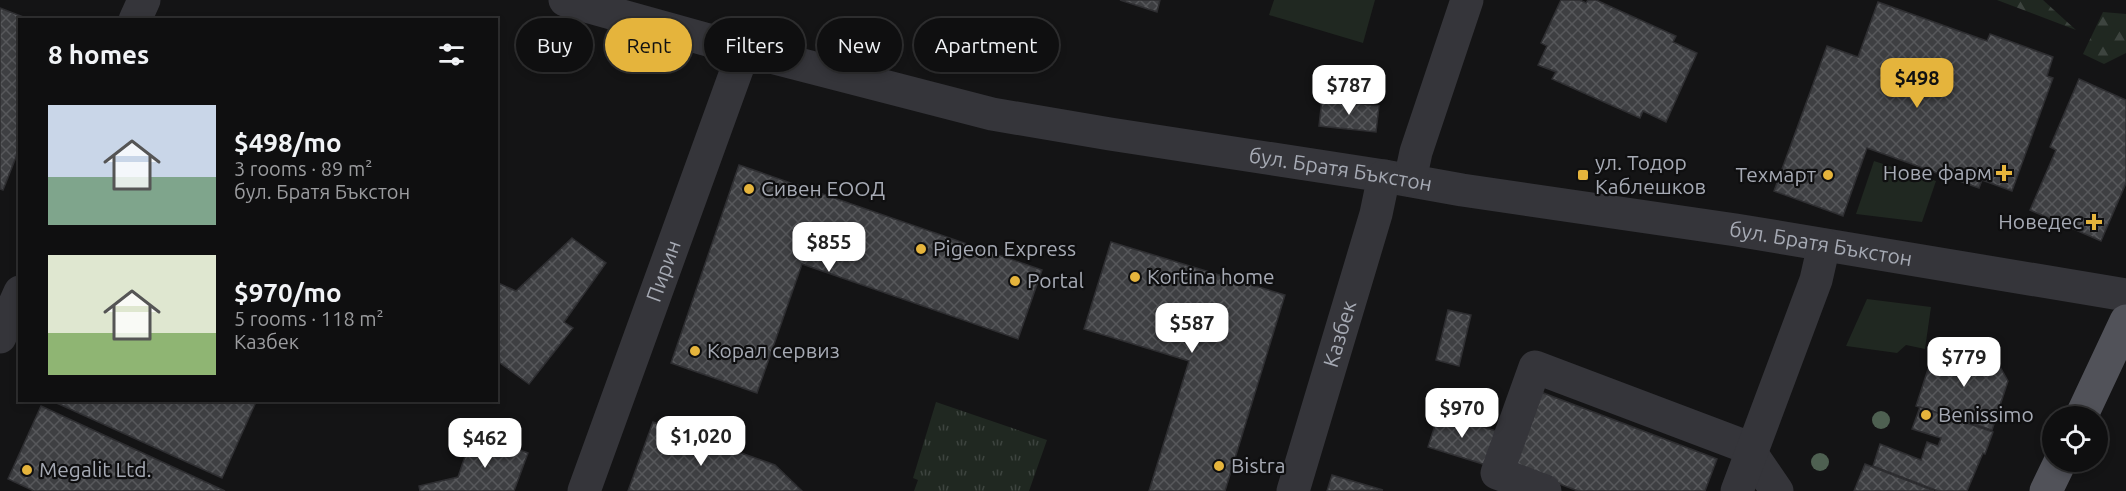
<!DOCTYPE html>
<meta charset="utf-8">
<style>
:root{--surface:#0f0f10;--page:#181819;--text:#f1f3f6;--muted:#9b9c9f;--line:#2f2f30;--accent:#e5b43c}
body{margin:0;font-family:Ubuntu,sans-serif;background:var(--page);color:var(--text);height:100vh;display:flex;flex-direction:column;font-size:22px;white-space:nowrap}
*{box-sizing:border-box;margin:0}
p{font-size:20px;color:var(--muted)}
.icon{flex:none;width:33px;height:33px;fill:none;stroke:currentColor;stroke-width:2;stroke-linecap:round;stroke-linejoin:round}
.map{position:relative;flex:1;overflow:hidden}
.drawer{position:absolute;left:18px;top:18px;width:480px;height:384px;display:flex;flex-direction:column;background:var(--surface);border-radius:0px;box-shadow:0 3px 9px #0003,0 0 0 2px var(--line)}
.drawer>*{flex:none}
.banner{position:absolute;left:516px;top:18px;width:570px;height:54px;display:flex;gap:12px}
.controls{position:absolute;left:2042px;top:406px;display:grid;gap:12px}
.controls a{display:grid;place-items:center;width:66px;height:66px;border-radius:50%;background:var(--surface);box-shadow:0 3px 9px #0003,0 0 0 2px var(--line);font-size:30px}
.price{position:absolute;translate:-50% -51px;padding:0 14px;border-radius:12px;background:#fff;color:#222;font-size:20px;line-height:39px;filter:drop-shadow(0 2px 3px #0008)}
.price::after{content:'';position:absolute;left:50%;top:36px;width:18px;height:14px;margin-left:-9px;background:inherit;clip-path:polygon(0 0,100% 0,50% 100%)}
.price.selected{background:var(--accent);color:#111}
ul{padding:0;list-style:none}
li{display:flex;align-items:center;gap:18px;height:150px;padding:0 30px}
li span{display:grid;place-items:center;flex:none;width:168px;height:120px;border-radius:0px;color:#555}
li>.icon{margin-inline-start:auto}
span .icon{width:72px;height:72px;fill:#fffc;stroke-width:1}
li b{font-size:26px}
h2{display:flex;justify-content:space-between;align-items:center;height:72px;padding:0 30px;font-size:26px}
.pill{padding:0 21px;border-radius:27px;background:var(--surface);box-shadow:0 3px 9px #0003,0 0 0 2px var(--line);font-size:21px;line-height:54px}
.pill.selected{background:var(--accent);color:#111}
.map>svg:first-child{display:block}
</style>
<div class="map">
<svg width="2126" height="491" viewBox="0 0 2126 491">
<defs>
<pattern id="grass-tufts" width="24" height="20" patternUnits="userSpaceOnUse" patternTransform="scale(1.5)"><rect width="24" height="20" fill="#202821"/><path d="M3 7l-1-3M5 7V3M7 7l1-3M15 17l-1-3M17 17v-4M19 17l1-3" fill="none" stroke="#3d443f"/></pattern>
<pattern id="forest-firs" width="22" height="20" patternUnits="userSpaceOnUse" patternTransform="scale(1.5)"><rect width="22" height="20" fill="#202821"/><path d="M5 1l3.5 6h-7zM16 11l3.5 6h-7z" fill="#3d443f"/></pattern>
<pattern id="building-cross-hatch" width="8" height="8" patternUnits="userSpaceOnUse" patternTransform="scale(1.5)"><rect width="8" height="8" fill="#3e3f42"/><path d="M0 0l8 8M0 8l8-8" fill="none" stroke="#57585b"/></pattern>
</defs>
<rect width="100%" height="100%" fill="#141415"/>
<path fill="url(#grass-tufts)" d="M936 402 1047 440 1029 491H914L918 480 913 478Z"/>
<g fill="url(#forest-firs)">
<path d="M1997 0H2043L2076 30Z"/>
<path d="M2103 12 2126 14V53L2104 64 2083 54Z"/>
</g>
<g fill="#202821">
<path d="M1274 0H1375L1363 43 1269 15Z"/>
<path d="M1874 161 1936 181 1922 222 1856 214Z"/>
<path d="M1867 299 1931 307 1925 349 1906 345 1897 353 1846 346Z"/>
</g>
<g fill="url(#building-cross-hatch)" stroke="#2e2e31" stroke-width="1.5">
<path d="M1120 0H1160L1157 12Z"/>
<path d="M1561 0H1580L1586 3 1588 0H1596L1676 36 1673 42 1697 53 1666 122 1643 111 1640 118 1552 79 1556 72 1538 65 1547 46 1541 43Z"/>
<path d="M1878 2 1987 41 1990 34 2053 57 2047 76 2053 78 2012 191 1982 180 1979 188 1867 148 1843 216 1774 191 1827 46 1858 57Z"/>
<path d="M0 8 31 20H20V147L3 190 0 189Z"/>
<path d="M2079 79 2126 100V183L2101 241 2030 210 2056 150 2050 147Z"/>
<path d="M1322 99 1379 106 1376 132 1319 126Z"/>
<path d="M739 165 1042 270 1018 339 802 264 757 393 671 363Z"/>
<path d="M572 238 606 263 564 322 573 328 529 384 496 360V282L516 291Z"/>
<path d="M1111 242 1285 295 1225 491H1149L1189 361 1084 329Z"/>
<path d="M1448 310 1471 315 1459 366 1436 360Z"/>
<path d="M1939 351 1995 358 2008 381 1992 430 1916 406 1932 357Z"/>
<path d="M1538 391 1717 459 1705 491H1578L1510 465Z"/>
<path d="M50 400H254L256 402 222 478Z"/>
<path d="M41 406 225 491H34L8 479Z"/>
<path d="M1920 407 1993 432 1985 454 1983 453 1967 491H1938L1873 466 1880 444 1921 460 1927 442 1938 446 1941 438 1912 429Z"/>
<path d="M1439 413 1496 431 1486 465 1428 447Z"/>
<path d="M653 422 775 465 802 491H628Z"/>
<path d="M473 433 528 453 514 491H420L419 486 458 477Z"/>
<path d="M1865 464 1934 491H1854Z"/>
<path d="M1332 475 1383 490 1327 491Z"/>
</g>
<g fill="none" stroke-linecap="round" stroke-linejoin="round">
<g stroke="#35353a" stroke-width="33">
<path id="s1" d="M565 0 744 50 992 114 1110 134 1384 176 1462 190 1736 230 2126 295"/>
<path d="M135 20 144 0"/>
<path d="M1410 180 1416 152 1467 0"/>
<path d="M0 337 20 292"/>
<path d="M1751 453 1777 491"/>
<path id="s2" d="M584 491 744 50"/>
<path id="s3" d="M1293 491 1376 214 1384 176"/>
<path d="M1545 491 1497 473 1535 367 1752 449"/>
<path d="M1737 491 1816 280 1824 245"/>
</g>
<g stroke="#515259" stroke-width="33">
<path d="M2081 417 2126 321"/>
<path d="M2046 491 2060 462"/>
</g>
</g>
<g fill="#4e6051">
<circle cx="1881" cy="420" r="9"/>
<circle cx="1820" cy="462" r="9"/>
</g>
<g fill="#e5b43c" stroke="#0f0f10" stroke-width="2">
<path d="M2001 164h6v6h6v6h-6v6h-6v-6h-6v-6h6z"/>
<rect x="1577" y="169" width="12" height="12" rx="3"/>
<circle cx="1828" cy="175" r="6"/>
<circle cx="749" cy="189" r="6"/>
<path d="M2091 213h6v6h6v6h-6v6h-6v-6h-6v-6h6z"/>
<circle cx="921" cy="249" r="6"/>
<circle cx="1135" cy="277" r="6"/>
<circle cx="1015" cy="281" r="6"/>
<circle cx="695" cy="351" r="6"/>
<circle cx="1926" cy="415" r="6"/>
<circle cx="1219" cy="466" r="6"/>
<circle cx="27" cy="470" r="6"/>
</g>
<g text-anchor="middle" stroke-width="4.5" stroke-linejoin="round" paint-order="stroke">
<g font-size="21" fill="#a6aab4" stroke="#0f0f10" text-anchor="start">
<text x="1595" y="170">ул. Тодор<tspan x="1595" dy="24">Каблешков</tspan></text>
<text x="1992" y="180" text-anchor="end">Нове фарм</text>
<text x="1816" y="182" text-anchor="end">Техмарт</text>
<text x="761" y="196">Сивен ЕООД</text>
<text x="2082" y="229" text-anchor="end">Новедес</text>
<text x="933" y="256">Pigeon Express</text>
<text x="1147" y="284">Kortina home</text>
<text x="1027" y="288">Portal</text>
<text x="707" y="358">Корал сервиз</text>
<text x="1938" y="422">Benissimo</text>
<text x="1231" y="473">Bistra</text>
<text x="39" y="477">Megalit Ltd.</text>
</g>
<g font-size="21" fill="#a6aab4" stroke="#0f0f10">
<text dy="7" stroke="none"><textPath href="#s1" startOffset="795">бул. Братя Бъкстон</textPath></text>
<text dy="7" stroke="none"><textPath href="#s1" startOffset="1281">бул. Братя Бъкстон</textPath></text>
<text dy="7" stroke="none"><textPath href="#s2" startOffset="234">Пирин</textPath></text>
<text dy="7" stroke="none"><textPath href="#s3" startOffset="164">Казбек</textPath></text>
</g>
</g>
</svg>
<div class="controls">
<a><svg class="icon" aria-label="locate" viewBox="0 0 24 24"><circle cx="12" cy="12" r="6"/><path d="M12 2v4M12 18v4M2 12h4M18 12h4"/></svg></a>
</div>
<b class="price selected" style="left:1917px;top:109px">$498</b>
<b class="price" style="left:1349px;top:116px">$787</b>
<b class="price" style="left:829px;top:273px">$855</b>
<b class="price" style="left:1192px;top:354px">$587</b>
<b class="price" style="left:1964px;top:388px">$779</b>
<b class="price" style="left:1462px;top:439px">$970</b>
<b class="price" style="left:701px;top:467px">$1,020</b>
<b class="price" style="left:485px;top:469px">$462</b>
<div class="banner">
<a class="pill">Buy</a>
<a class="pill selected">Rent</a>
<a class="pill">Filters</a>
<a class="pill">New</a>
<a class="pill">Apartment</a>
</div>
<section class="drawer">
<h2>8 homes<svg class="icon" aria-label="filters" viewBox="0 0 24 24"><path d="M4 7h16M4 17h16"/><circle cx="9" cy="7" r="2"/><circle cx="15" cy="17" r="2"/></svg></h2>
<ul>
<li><span style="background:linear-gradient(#c9d6e8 60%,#7fa58c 0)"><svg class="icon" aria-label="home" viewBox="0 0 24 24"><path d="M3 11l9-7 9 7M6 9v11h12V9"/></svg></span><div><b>$498/mo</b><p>3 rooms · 89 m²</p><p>бул. Братя Бъкстон</p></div></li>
<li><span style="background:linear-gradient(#dfe7d0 65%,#8fb573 0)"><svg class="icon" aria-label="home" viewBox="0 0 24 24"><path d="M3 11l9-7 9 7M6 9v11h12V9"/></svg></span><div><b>$970/mo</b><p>5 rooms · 118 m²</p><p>Казбек</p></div></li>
</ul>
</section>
</div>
